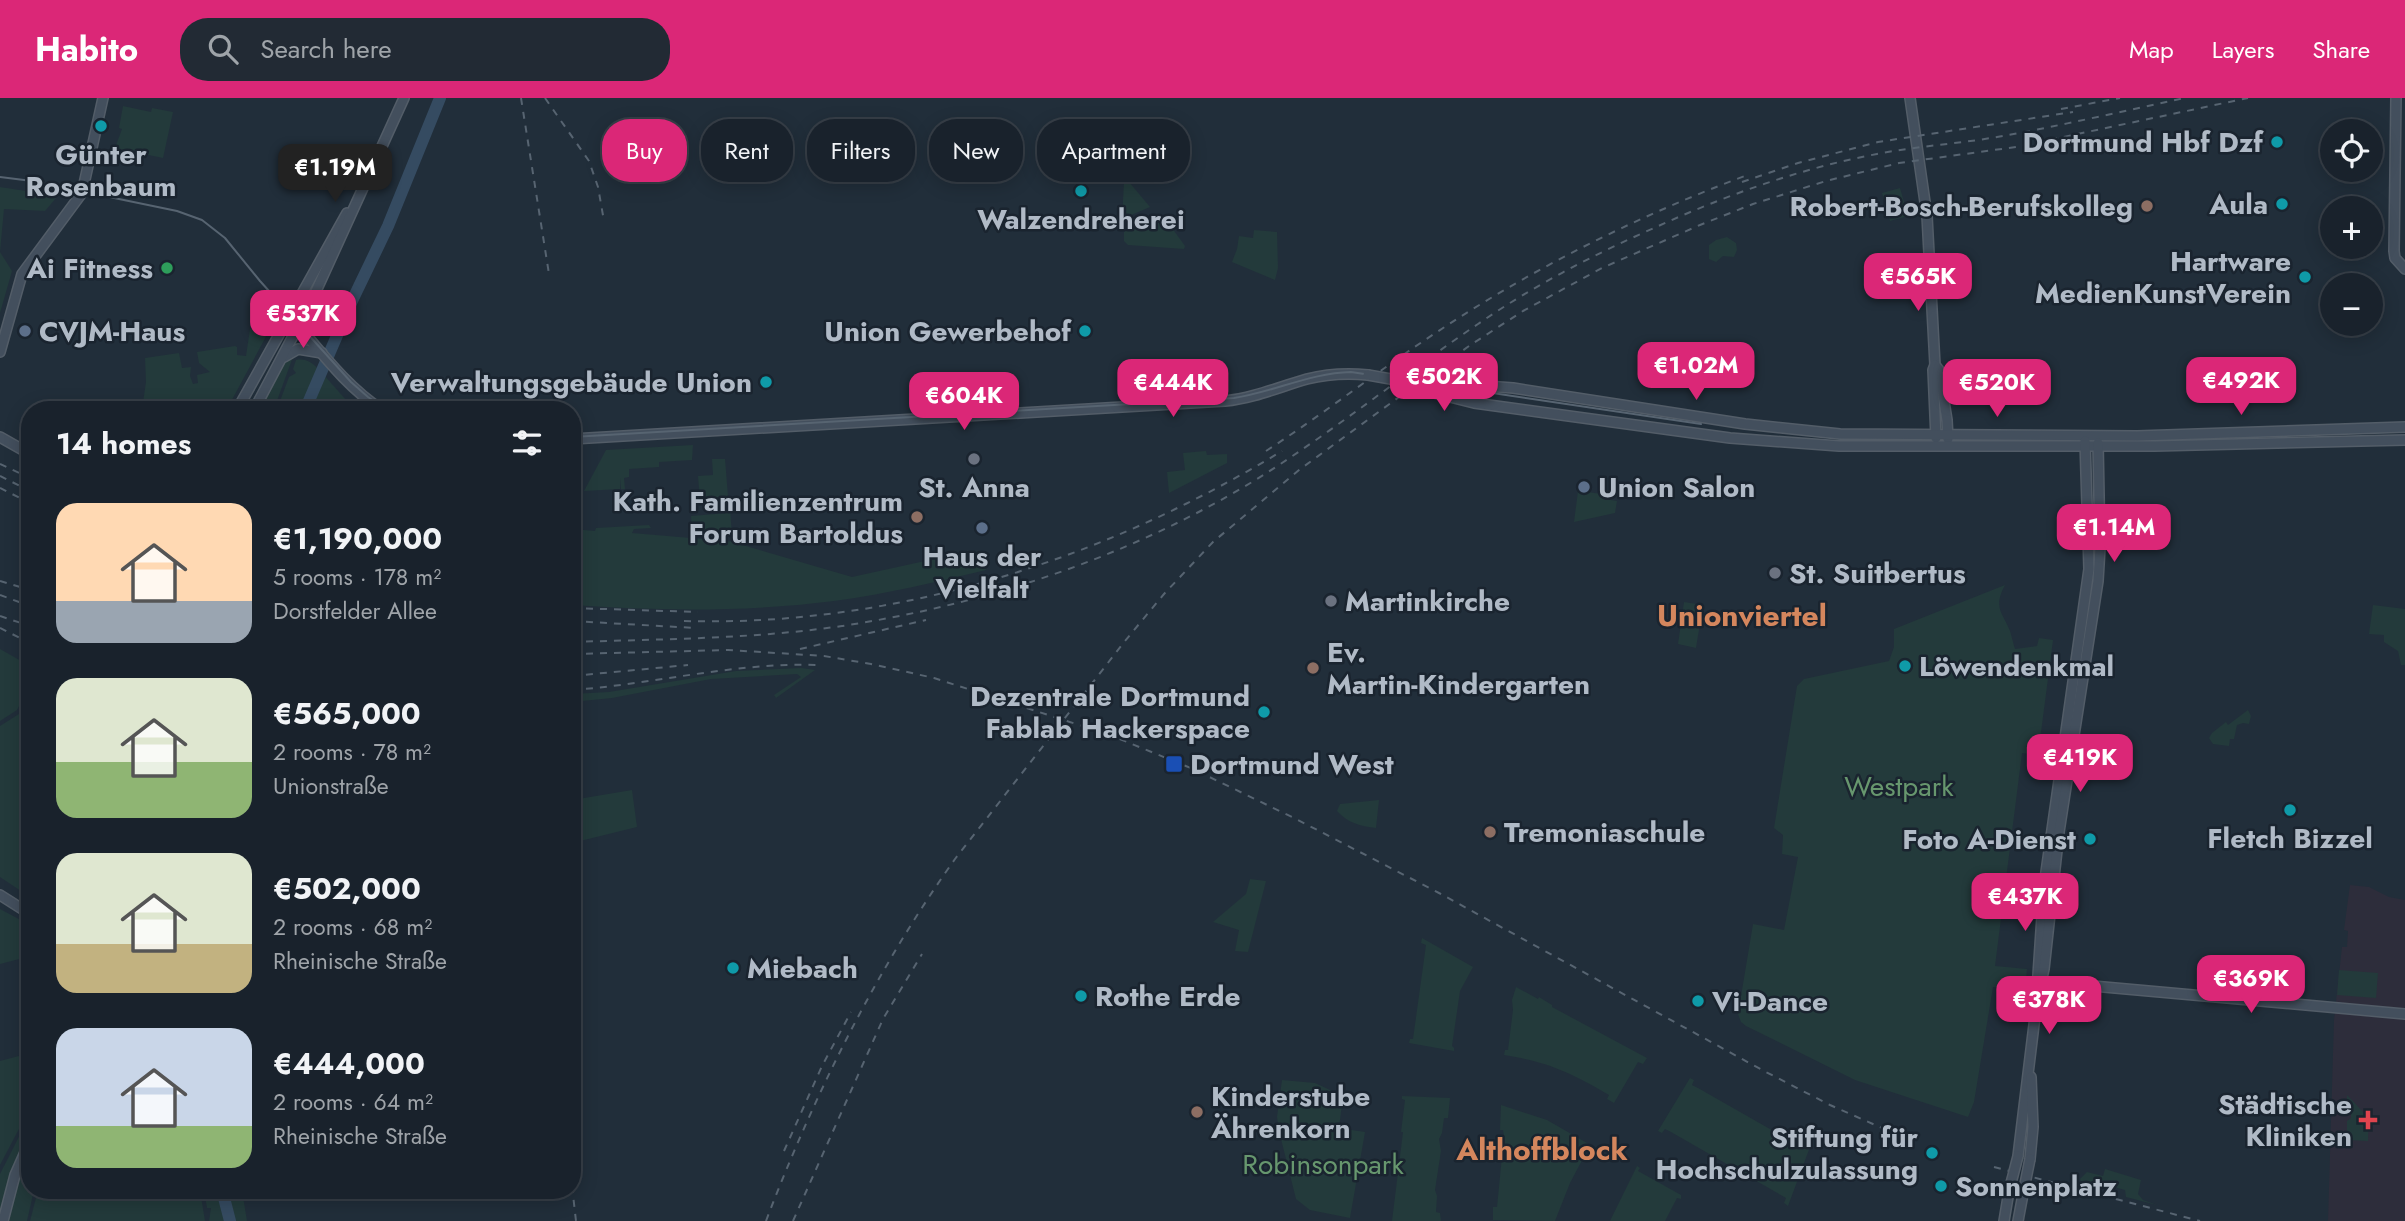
<!DOCTYPE html>
<meta charset="utf-8">
<style>
:root{--surface:#19222c;--page:#222a34;--text:#f1f3f6;--muted:#9fa4a9;--line:#373f48;--accent:#db2777}
body{margin:0;font-family:Jost,sans-serif;background:var(--page);color:var(--text);height:100vh;display:flex;flex-direction:column;font-size:26px;white-space:nowrap}
*{box-sizing:border-box;margin:0}
p{font-size:23px;color:var(--muted)}
.icon{flex:none;width:38px;height:38px;fill:none;stroke:currentColor;stroke-width:2;stroke-linecap:round;stroke-linejoin:round}
.map{position:relative;flex:1;overflow:hidden}
.details{position:absolute;left:21px;top:303px;width:560px;height:798px;display:flex;flex-direction:column;background:var(--surface);border-radius:28px;box-shadow:0 4px 18px #0003,0 0 0 2px var(--line)}
.details>*{flex:none}
.hud{position:absolute;left:602px;top:21px;width:665px;height:63px;display:flex;gap:14px}
.controls{position:absolute;left:2320px;top:21px;display:grid;gap:14px}
.controls a{display:grid;place-items:center;width:63px;height:63px;border-radius:50%;background:var(--surface);box-shadow:0 4px 18px #0003,0 0 0 2px var(--line);font-size:35px}
.price{position:absolute;translate:-50% -60px;padding:0 16px;border-radius:14px;background:var(--accent);color:#fff;font-size:23px;line-height:46px;filter:drop-shadow(0 2px 4px #0008)}
.price::after{content:'';position:absolute;left:50%;top:42px;width:21px;height:16px;margin-left:-10px;background:inherit;clip-path:polygon(0 0,100% 0,50% 100%)}
.price.active{background:#222;color:#fff}
ul{padding:0;list-style:none}
li{display:flex;align-items:center;gap:21px;height:175px;padding:0 35px}
li span{display:grid;place-items:center;flex:none;width:196px;height:140px;border-radius:21px;color:#555}
li>.icon{margin-inline-start:auto}
span .icon{width:84px;height:84px;fill:#fffc;stroke-width:1}
li b{font-size:30px}
h2{display:flex;justify-content:space-between;align-items:center;height:84px;padding:0 35px;font-size:30px}
.tag{padding:0 24px;border-radius:28px;background:var(--surface);box-shadow:0 4px 18px #0003,0 0 0 2px var(--line);font-size:24px;line-height:63px}
.tag.active{background:var(--accent);color:#fff}
header{display:flex;align-items:center;gap:42px;box-sizing:border-box;height:98px;padding:0 35px;background:var(--accent);color:#fff}
header strong{font-size:33px}
nav{display:flex;gap:38px;margin-inline-start:auto;font-size:24px}
.search{width:490px;height:63px;background:var(--page);display:flex;align-items:center;gap:18px;box-sizing:border-box;padding:0 24px;border-radius:28px;color:var(--muted);font-size:26px}
.map>svg:first-child{display:block}
</style>
<header>
<strong>Habito</strong>
<div class="search"><svg class="icon" aria-label="search" viewBox="0 0 24 24"><circle cx="10" cy="10" r="6"/><path d="M15 15l6 6"/></svg>Search here</div>
<nav><a>Map</a><a>Layers</a><a>Share</a></nav>
</header>
<div class="map">
<svg width="2405" height="1123" viewBox="0 0 2405 1123">
<rect width="100%" height="100%" fill="#212e3a"/>
<path fill="#2d2d3b" d="M2350 787 2369 789 2389 799 2405 802V1123H2328L2334 922 2342 849H2347L2348 833 2344 832Z"/>
<g fill="#233a3b">
<path d="M123 8 151 14 152 10 173 14 163 60 115 50 122 31 119 30Z"/>
<path d="M1124 84H1129L1150 109 1122 121Z"/>
<path d="M0 89 52 97 56 100 45 113 4 111 0 154 12 173 0 215Z"/>
<path d="M1900 90 1908 118 1890 123 1882 95Z"/>
<path d="M1159 117 1161 120 1164 119 1185 148 1184 151 1128 147 1124 143V134Z"/>
<path d="M1254 132 1277 134 1278 170 1275 182 1232 164 1237 151 1239 138 1253 140Z"/>
<path d="M1727 139 1736 145 1737 152 1734 159 1723 158 1716 164 1709 161V147L1716 142Z"/>
<path d="M261 197 274 213 276 220 227 311H142L146 284 145 260 179 255 182 270 191 269 190 278 193 286 198 285 197 277 210 274 199 265 197 254 235 248 237 249V257L246 258 250 231H256L261 203 256 201Z"/>
<path d="M294 256 274 311 258 312 285 263Z"/>
<path d="M296 262C306 260 313 265 319 272L302 311H277L289 279 296 275 293 271Z"/>
<path d="M323 276 347 303 348 311H307Z"/>
<path d="M693 347 692 362 659 364V369L629 371V379L624 380 625 391H621L620 380V391L584 393 606 352Z"/>
<path d="M1206 353 1207 357 1227 356V365L1169 395 1167 374 1185 372 1183 355Z"/>
<path d="M712 361H725L728 398 700 401 698 378 713 377Z"/>
<path d="M1578 393 1611 397V402L1617 403 1615 415 1574 424Z"/>
<path d="M727 410H730L732 437 692 434 691 418 727 415Z"/>
<path d="M649 427 651 430 634 431 632 435 738 444 739 446 852 479 934 461 946 462 975 453 982 456 986 472C936 484 886 496 834 503 748 514 658 513 572 507V431L595 433 596 430Z"/>
<path d="M2005 487C1993 510 2002 513 2010 533 2012 539 2013 545 2015 551L2037 548 2039 540 2053 542 2038 657 2022 655 1995 868 2027 871 2025 892 1993 889 1974 1004 1968 1019 1855 982 1746 928 1741 924 1738 916 1753 826 1784 832 1798 759 1782 756 1783 737 1774 730 1797 588 1804 581 1889 563 1894 549V531Z"/>
<path d="M1684 504 1703 507 1696 550 1678 546Z"/>
<path d="M2373 507 2405 511V567H2401L2398 553 2384 544V537L2369 536Z"/>
<path d="M0 551 30 568V595L24 598 17 612 0 623Z"/>
<path d="M802 570 815 572 776 600 774 597 801 579 797 576 711 581 612 600 572 604V596L609 594 736 573Z"/>
<path d="M2248 612 2251 618 2249 626 2243 625 2237 627 2234 641H2230L2229 648 2213 646 2209 640 2212 635 2226 624 2228 627Z"/>
<path d="M30 615V799L0 779V628L19 616Z"/>
<path d="M632 692 637 729 572 745V702Z"/>
<path d="M1379 702 1376 730C1360 728 1348 725 1337 713L1340 706Z"/>
<path d="M1250 781 1266 783 1248 854 1235 853 1239 832 1213 824 1246 796Z"/>
<path d="M0 811 30 827V855L24 857 23 860 0 866Z"/>
<path d="M1422 840 1473 869 1460 893 1452 948 1454 950V953L1409 945 1410 941H1413L1426 847 1421 845Z"/>
<path d="M2339 872 2378 875 2376 900 2337 897Z"/>
<path d="M1516 889 1538 901 1539 899 1552 907V909L1647 960 1643 966 1638 964 1614 1005 1607 1001 1609 997C1570 974 1547 964 1504 957L1505 952H1508L1513 912 1512 902Z"/>
<path d="M30 955V1010L0 1067V963Z"/>
<path d="M1690 980 1694 982 1692 987 1698 990 1803 1050 1805 1046 1810 1049 1788 1108 1784 1105 1786 1100 1671 1034 1665 1031 1662 1035 1658 1033Z"/>
<path d="M1282 982 1315 985 1343 998 1339 1030 1365 1034 1350 1120 1310 1112 1296 1101 1279 1033 1277 1019Z"/>
<path d="M2347 997C2364 1015 2370 1017 2368 1043L2347 1042V1023L2351 1020V1011L2347 1010Z"/>
<path d="M1402 998 1450 1000 1448 1020H1444L1442 1035 1439 1041 1441 1053 1435 1092 1437 1098 1436 1114 1440 1115 1441 1123H1392L1403 1034H1401L1405 1002 1402 1001Z"/>
<path d="M1501 1007 1547 1022 1594 1049 1592 1053 1588 1051 1570 1085 1555 1123 1493 1122V1109H1497L1504 1038 1503 1032H1500Z"/>
<path d="M30 1017V1034L8 1084 0 1117V1076Z"/>
<path d="M30 1052V1092H34L27 1123H7L19 1076Z"/>
<path d="M1637 1068 1640 1070 1638 1073 1681 1097V1101L1677 1100 1665 1123H1610Z"/>
<path d="M2105 1071 2141 1082 2138 1096 2143 1102 2157 1107 2126 1099 2125 1092 2096 1084 2093 1088 2082 1085 2080 1081 2087 1074 2103 1078Z"/>
<path d="M38 1092H91L100 1097H107L117 1092H200L205 1123H30Z"/>
<path d="M204 1092H242L247 1123H209L211 1110H207Z"/>
</g>
<g fill="none" stroke-linecap="round" stroke-linejoin="round">
<g stroke="#354b61" stroke-width="12">
<path d="M305 312 351 205 388 128 440 0"/>
<path d="M222 1092 230 1123"/>
</g>
<defs>
<g id="secondary">
<path d="M1910 0 1927 118 1935 267 1939 272 1947 322 1948 341"/>
<path d="M2396 0 2394 153 2395 160 2405 171"/>
<path d="M289 217C318 250 345 288 382 312"/>
<path d="M0 254 22 176 82 95 103 0"/>
<path d="M284 259 298 251 322 255"/>
<path d="M1935 267 1933 272 1936 340"/>
<path d="M1432 284 1513 290 1745 326 1840 336 2137 338 2405 329"/>
<path d="M1418 291 1474 305 1730 340 1839 348H2155L2405 342"/>
<path d="M237 312 347 115"/>
<path d="M254 312 312 202 404 0"/>
<path d="M0 339 30 356"/>
<path d="M572 341 1225 303C1254 300 1279 289 1307 281 1327 276 1348 275 1368 277"/>
<path d="M0 797 30 816"/>
<path d="M2037 883 2405 916"/>
<path d="M2037 892 2044 788 2089 471 2085 343"/>
<path d="M2018 1058 2037 902 2044 871 2059 734 2098 483 2100 450 2098 345"/>
<path d="M2030 1061 2033 1029 2031 979"/>
<path d="M3 1123 15 1077 30 1043"/>
<path d="M2004 1123 2009 1093"/>
<path d="M2018 1123 2023 1096"/>
</g>
</defs>
<use href="#secondary" stroke="#535d68" stroke-width="12"/>
<use href="#secondary" stroke="#434f5d" stroke-width="9"/>
<g stroke="#576471" stroke-width="2">
<path d="M0 79 32 83 177 113 202 122 225 140 260 183 351 284 368 299 387 312"/>
<path d="M572 339 1234 300C1274 294 1310 275 1351 274L1701 326"/>
</g>
<g stroke="#576471" stroke-width="2" stroke-dasharray="7 7" stroke-linecap="butt">
<path d="M521 0 549 176"/>
<path d="M545 0 589 63 598 89 604 123"/>
<path d="M2061 11 2120 0"/>
<path d="M1742 84 1798 65 1878 44 2073 14"/>
<path d="M1266 353C1325 315 1379 272 1437 234 1535 169 1640 117 1750 76"/>
<path d="M0 366 30 380"/>
<path d="M0 378 30 393"/>
<path d="M0 390 30 405"/>
<path d="M0 483 30 492"/>
<path d="M0 497 30 508"/>
<path d="M572 510 698 514"/>
<path d="M0 518 30 528"/>
<path d="M572 523 695 530"/>
<path d="M684 523C895 529 1102 462 1282 353"/>
<path d="M0 530 30 545"/>
<path d="M572 544C662 541 753 541 842 528 988 506 1131 458 1257 381 1334 333 1404 276 1478 226 1533 188 1593 157 1654 130 1724 98 1801 70 1877 56 1917 48 1957 46 1997 39 2060 28 2123 13 2185 0"/>
<path d="M800 551 926 522"/>
<path d="M572 556 728 552 824 558 871 566 934 580 1110 637 1193 671 1296 721 1439 795 1764 973 1830 1007 1891 1034"/>
<path d="M572 578 688 567"/>
<path d="M572 592C655 586 735 564 819 567"/>
<path d="M784 1053 822 968 851 914"/>
<path d="M1994 1069 2200 1123"/>
<path d="M572 1088 576 1123"/>
<path d="M766 1123C814 997 876 872 955 761L1125 543 1164 496 1213 444 1299 372 1469 248 1523 213 1602 170 1700 127 1753 106 1826 83 1899 65 2016 49 2248 0"/>
<path d="M793 1123 883 921 922 856"/>
</g>
<defs>
<g id="secondary-bridge">
<path d="M1368 277 1402 283 1432 284"/>
<path d="M2009 1093 2018 1058"/>
<path d="M2023 1096 2030 1061"/>
</g>
</defs>
<use href="#secondary-bridge" stroke="#535d68" stroke-width="12" stroke-linecap="butt"/>
<use href="#secondary-bridge" stroke="#434f5d" stroke-width="9"/>
</g>
<g fill="#0f9aa8" stroke="#1a242f" stroke-width="2.5">
<circle cx="101" cy="28" r="7"/>
<circle cx="2277" cy="44" r="7"/>
<circle cx="1081" cy="93" r="7"/>
<circle cx="2282" cy="106" r="7"/>
<circle cx="2305" cy="179" r="7"/>
<circle cx="1085" cy="233" r="7"/>
<circle cx="766" cy="284" r="7"/>
<circle cx="1905" cy="568" r="7"/>
<circle cx="1264" cy="614" r="7"/>
<circle cx="2290" cy="712" r="7"/>
<circle cx="2090" cy="741" r="7"/>
<circle cx="733" cy="870" r="7"/>
<circle cx="1081" cy="898" r="7"/>
<circle cx="1698" cy="903" r="7"/>
<circle cx="1932" cy="1055" r="7"/>
<circle cx="1941" cy="1088" r="7"/>
</g>
<g fill="#8d6e63" stroke="#1a242f" stroke-width="2.5">
<circle cx="2147" cy="108" r="7"/>
<circle cx="917" cy="419" r="7"/>
<circle cx="1313" cy="570" r="7"/>
<circle cx="1490" cy="734" r="7"/>
<circle cx="1197" cy="1014" r="7"/>
</g>
<circle fill="#2e9e5b" stroke="#1a242f" stroke-width="2.5" cx="167" cy="170" r="7"/>
<g fill="#5c6f8a" stroke="#1a242f" stroke-width="2.5">
<circle cx="25" cy="233" r="7"/>
<circle cx="1584" cy="389" r="7"/>
<circle cx="982" cy="430" r="7"/>
</g>
<g fill="#6b7280" stroke="#1a242f" stroke-width="2.5">
<circle cx="974" cy="361" r="7"/>
<circle cx="1775" cy="475" r="7"/>
<circle cx="1331" cy="503" r="7"/>
</g>
<rect fill="#1a4fb4" stroke="#1a242f" stroke-width="2.5" x="1165" y="657" width="18" height="18" rx="3.5"/>
<path fill="#e0444e" stroke="#1a242f" stroke-width="2.5" d="M2364.5 1011.5h7v7h7v7h-7v7h-7v-7h-7v-7h7z"/>
<g text-anchor="middle" stroke-width="5" stroke-linejoin="round" paint-order="stroke">
<g font-size="28" font-weight="bold" fill="#b0bac6" stroke="#1a242f" text-anchor="start">
<text x="2263" y="54" text-anchor="end">Dortmund Hbf Dzf</text>
<text x="101" y="66" text-anchor="middle">Günter<tspan x="101" dy="32">Rosenbaum</tspan></text>
<text x="2268" y="116" text-anchor="end">Aula</text>
<text x="2133" y="118" text-anchor="end">Robert-Bosch-Berufskolleg</text>
<text x="1081" y="131" text-anchor="middle">Walzendreherei</text>
<text x="2291" y="173" text-anchor="end">Hartware<tspan x="2291" dy="32">MedienKunstVerein</tspan></text>
<text x="153" y="180" text-anchor="end">Ai Fitness</text>
<text x="39" y="243">CVJM-Haus</text>
<text x="1071" y="243" text-anchor="end">Union Gewerbehof</text>
<text x="752" y="294" text-anchor="end">Verwaltungsgebäude Union</text>
<text x="974" y="399" text-anchor="middle">St. Anna</text>
<text x="1598" y="399">Union Salon</text>
<text x="903" y="413" text-anchor="end">Kath. Familienzentrum<tspan x="903" dy="32">Forum Bartoldus</tspan></text>
<text x="982" y="468" text-anchor="middle">Haus der<tspan x="982" dy="32">Vielfalt</tspan></text>
<text x="1789" y="485">St. Suitbertus</text>
<text x="1345" y="513">Martinkirche</text>
<text x="1327" y="564">Ev.<tspan x="1327" dy="32">Martin-Kindergarten</tspan></text>
<text x="1919" y="578">Löwendenkmal</text>
<text x="1250" y="608" text-anchor="end">Dezentrale Dortmund<tspan x="1250" dy="32">Fablab Hackerspace</tspan></text>
<text x="1190" y="676">Dortmund West</text>
<text x="1504" y="744">Tremoniaschule</text>
<text x="2290" y="750" text-anchor="middle">Fletch Bizzel</text>
<text x="2076" y="751" text-anchor="end">Foto A-Dienst</text>
<text x="747" y="880">Miebach</text>
<text x="1095" y="908">Rothe Erde</text>
<text x="1712" y="913">Vi-Dance</text>
<text x="1211" y="1008">Kinderstube<tspan x="1211" dy="32">Ährenkorn</tspan></text>
<text x="2352" y="1016" text-anchor="end">Städtische<tspan x="2352" dy="32">Kliniken</tspan></text>
<text x="1918" y="1049" text-anchor="end">Stiftung für<tspan x="1918" dy="32">Hochschulzulassung</tspan></text>
<text x="1955" y="1098">Sonnenplatz</text>
</g>
<g font-size="28" fill="#67976e" stroke="#1a242f">
<text x="1899" y="698">Westpark</text>
<text x="1323" y="1076">Robinsonpark</text>
</g>
<g font-size="30" font-weight="bold" fill="#d4865d" stroke="#1a242f">
<text x="1742" y="528">Unionviertel</text>
<text x="1542" y="1062">Althoffblock</text>
</g>
</g>
</svg>
<div class="controls">
<a><svg class="icon" aria-label="locate" viewBox="0 0 24 24"><circle cx="12" cy="12" r="6"/><path d="M12 2v4M12 18v4M2 12h4M18 12h4"/></svg></a>
<a>+</a>
<a>−</a>
</div>
<b class="price active" style="left:335px;top:106px">€1.19M</b>
<b class="price" style="left:1918px;top:215px">€565K</b>
<b class="price" style="left:303px;top:252px">€537K</b>
<b class="price" style="left:1696px;top:304px">€1.02M</b>
<b class="price" style="left:1444px;top:315px">€502K</b>
<b class="price" style="left:2241px;top:319px">€492K</b>
<b class="price" style="left:1173px;top:321px">€444K</b>
<b class="price" style="left:1997px;top:321px">€520K</b>
<b class="price" style="left:964px;top:334px">€604K</b>
<b class="price" style="left:2114px;top:466px">€1.14M</b>
<b class="price" style="left:2080px;top:696px">€419K</b>
<b class="price" style="left:2025px;top:835px">€437K</b>
<b class="price" style="left:2251px;top:917px">€369K</b>
<b class="price" style="left:2049px;top:938px">€378K</b>
<div class="hud">
<a class="tag active">Buy</a>
<a class="tag">Rent</a>
<a class="tag">Filters</a>
<a class="tag">New</a>
<a class="tag">Apartment</a>
</div>
<section class="details">
<h2>14 homes<svg class="icon" aria-label="filters" viewBox="0 0 24 24"><path d="M4 7h16M4 17h16"/><circle cx="9" cy="7" r="2"/><circle cx="15" cy="17" r="2"/></svg></h2>
<ul>
<li><span style="background:linear-gradient(#ffd9b3 70%,#9aa5b1 0)"><svg class="icon" aria-label="home" viewBox="0 0 24 24"><path d="M3 11l9-7 9 7M6 9v11h12V9"/></svg></span><div><b>€1,190,000</b><p>5 rooms · 178 m²</p><p>Dorstfelder Allee</p></div></li>
<li><span style="background:linear-gradient(#dfe7d0 60%,#8fb573 0)"><svg class="icon" aria-label="home" viewBox="0 0 24 24"><path d="M3 11l9-7 9 7M6 9v11h12V9"/></svg></span><div><b>€565,000</b><p>2 rooms · 78 m²</p><p>Unionstraße</p></div></li>
<li><span style="background:linear-gradient(#dfe7d0 65%,#c2b280 0)"><svg class="icon" aria-label="home" viewBox="0 0 24 24"><path d="M3 11l9-7 9 7M6 9v11h12V9"/></svg></span><div><b>€502,000</b><p>2 rooms · 68 m²</p><p>Rheinische Straße</p></div></li>
<li><span style="background:linear-gradient(#c9d6e8 70%,#8fb573 0)"><svg class="icon" aria-label="home" viewBox="0 0 24 24"><path d="M3 11l9-7 9 7M6 9v11h12V9"/></svg></span><div><b>€444,000</b><p>2 rooms · 64 m²</p><p>Rheinische Straße</p></div></li>
</ul>
</section>
</div>
